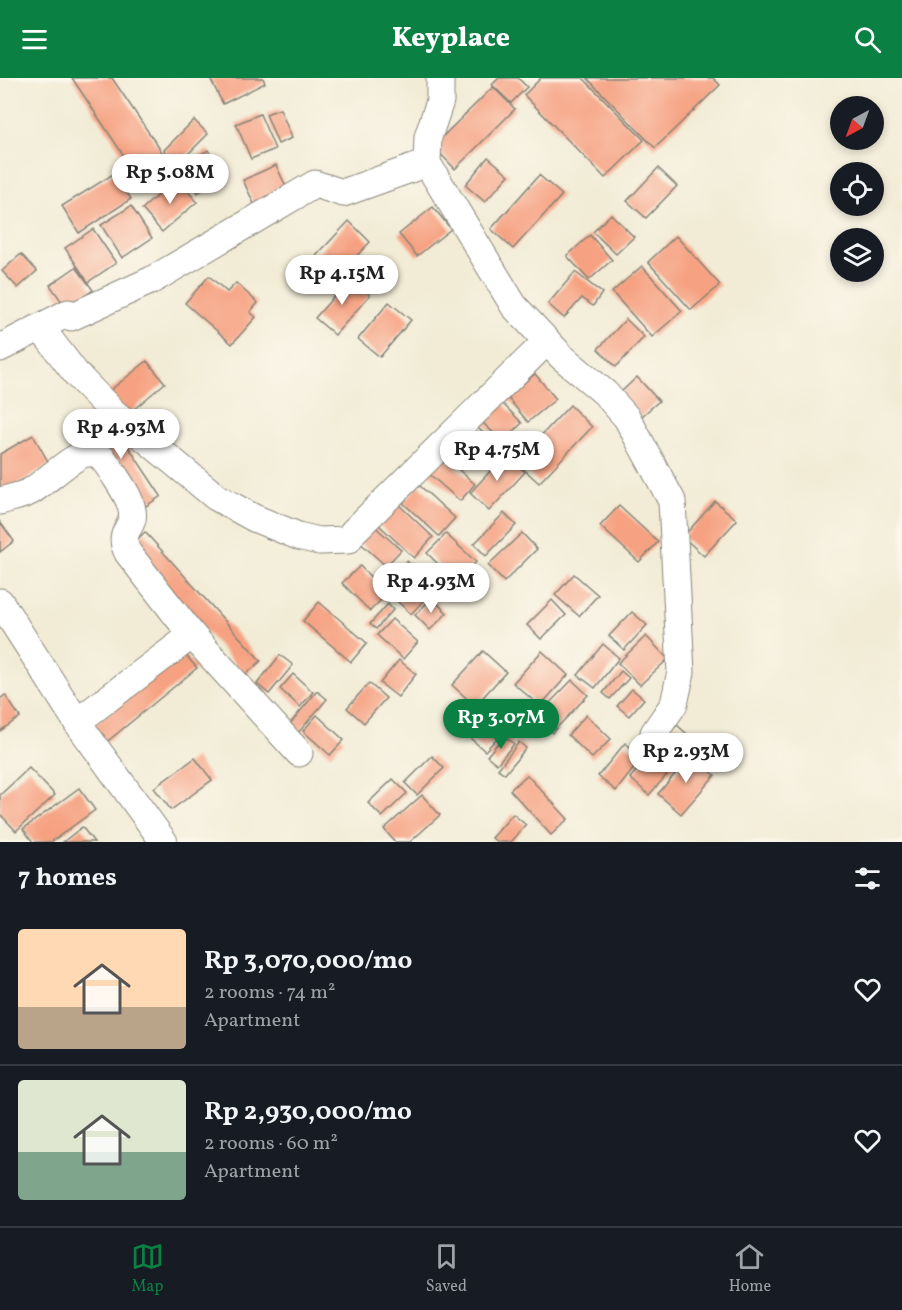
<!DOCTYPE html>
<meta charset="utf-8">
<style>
:root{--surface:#171b24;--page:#242831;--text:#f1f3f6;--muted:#9ea1a6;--line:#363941;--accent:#0b8043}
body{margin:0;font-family:Vollkorn,serif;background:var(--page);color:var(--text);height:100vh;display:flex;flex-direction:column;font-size:22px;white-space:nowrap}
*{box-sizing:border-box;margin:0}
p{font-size:20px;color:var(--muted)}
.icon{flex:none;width:33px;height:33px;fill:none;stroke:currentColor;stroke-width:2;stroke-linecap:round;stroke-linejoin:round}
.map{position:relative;height:764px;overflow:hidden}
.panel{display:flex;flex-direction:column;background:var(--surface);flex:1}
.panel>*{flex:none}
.needle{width:39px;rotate:221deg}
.buttons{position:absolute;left:830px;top:18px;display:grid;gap:12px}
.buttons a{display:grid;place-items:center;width:54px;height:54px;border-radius:50%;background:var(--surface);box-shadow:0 3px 9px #0003;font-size:30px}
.price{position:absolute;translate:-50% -51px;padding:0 14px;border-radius:21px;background:#fff;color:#222;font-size:20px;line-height:39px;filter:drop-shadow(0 2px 3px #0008)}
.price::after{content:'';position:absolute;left:50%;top:36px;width:18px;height:14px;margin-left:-9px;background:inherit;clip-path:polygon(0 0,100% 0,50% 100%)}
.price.current{background:var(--accent);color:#fff}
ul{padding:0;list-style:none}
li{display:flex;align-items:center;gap:18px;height:150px;padding:0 18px}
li+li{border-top:2px solid var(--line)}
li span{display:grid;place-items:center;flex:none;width:168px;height:120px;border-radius:6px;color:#555}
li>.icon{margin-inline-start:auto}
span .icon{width:72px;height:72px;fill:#fffc;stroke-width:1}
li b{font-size:26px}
h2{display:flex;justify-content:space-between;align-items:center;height:72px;padding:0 18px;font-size:26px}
header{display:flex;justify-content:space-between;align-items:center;height:78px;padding:0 18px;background:var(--accent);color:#fff;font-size:27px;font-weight:800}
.menu{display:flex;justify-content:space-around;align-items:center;height:84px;border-top:2px solid var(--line);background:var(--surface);font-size:16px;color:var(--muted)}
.menu a{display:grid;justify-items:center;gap:3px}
.menu .current{color:var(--accent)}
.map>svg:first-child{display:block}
</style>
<header><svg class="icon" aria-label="menu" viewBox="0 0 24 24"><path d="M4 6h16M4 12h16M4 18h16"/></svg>Keyplace<svg class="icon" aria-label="search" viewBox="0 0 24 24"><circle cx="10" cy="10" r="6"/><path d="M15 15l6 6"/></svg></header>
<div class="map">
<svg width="902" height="764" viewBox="0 0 902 764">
<rect width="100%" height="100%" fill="#fbf7ec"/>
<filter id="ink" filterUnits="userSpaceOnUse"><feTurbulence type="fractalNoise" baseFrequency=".0167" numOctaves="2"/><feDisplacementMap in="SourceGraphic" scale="12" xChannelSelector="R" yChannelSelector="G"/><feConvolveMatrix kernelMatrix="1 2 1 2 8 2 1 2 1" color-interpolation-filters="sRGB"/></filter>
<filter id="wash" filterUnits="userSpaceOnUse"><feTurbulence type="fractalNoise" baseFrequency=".008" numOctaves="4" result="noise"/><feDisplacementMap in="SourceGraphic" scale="24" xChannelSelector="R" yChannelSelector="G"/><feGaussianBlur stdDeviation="1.35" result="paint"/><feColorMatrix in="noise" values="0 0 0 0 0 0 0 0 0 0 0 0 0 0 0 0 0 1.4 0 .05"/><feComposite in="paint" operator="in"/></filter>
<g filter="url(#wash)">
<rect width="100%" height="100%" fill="#f2ecd6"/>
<g id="blocks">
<g fill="#f6a282">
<path d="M72 0H112L174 92 146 111Z"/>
<path d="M210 0H263L265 5 223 26Z"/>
<path d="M499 0H518L527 9 511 25 492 7Z"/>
<path d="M541 0H583L644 62 605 100 524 17Z"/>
<path d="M587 0H713L720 7 655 70Z"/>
<path d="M493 9 515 31 455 91 433 68Z"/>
<path d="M280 31 292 60 278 66 266 36Z"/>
<path d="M260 36 275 71 251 81 236 46Z"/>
<path d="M194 42 208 56 178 86 164 72Z"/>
<path d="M208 72 223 98 209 107 194 81Z"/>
<path d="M488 79 509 97 485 124 465 107Z"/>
<path d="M187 80 207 109 198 115 178 87Z"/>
<path d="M276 87 288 113 255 128 243 102Z"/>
<path d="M658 90 677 108 646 140 627 123Z"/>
<path d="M115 95 131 121 79 155 62 128Z"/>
<path d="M539 97 562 117 513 171 491 151Z"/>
<path d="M177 100 197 124 162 154 142 131Z"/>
<path d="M131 128 152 160 122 180 101 147Z"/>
<path d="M433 129 451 151 417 178 399 156Z"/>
<path d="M611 136 634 159 616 176 593 154Z"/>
<path d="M349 143 370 164 337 198 316 178Z"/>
<path d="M93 151 116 185 88 204 65 170Z"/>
<path d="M590 157 612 182 589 202 567 178Z"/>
<path d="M676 158 720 207 691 232 648 184Z"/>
<path d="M21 176 37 193 18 210 2 193Z"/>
<path d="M642 188 682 233 652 259 612 214Z"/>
<path d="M76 189 93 212 67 231 50 207Z"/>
<path d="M575 194 602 215 593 228 582 220 564 240 548 226Z"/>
<path d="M209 198 227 214 236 205 258 225 250 234 256 239 232 266 185 225Z"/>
<path d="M350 200 370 217 335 257 315 240Z"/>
<path d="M389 224 411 242 380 279 358 261Z"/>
<path d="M626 241 644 259 616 289 598 271Z"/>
<path d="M147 283 165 305 127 337 108 314Z"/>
<path d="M535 296 556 321 528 344 507 319Z"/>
<path d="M637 299 659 323 641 339 620 315Z"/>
<path d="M501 324 522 345 503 364 482 344Z"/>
<path d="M570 327 592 349 539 405 516 384Z"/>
<path d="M104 332 161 418 140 432 82 347Z"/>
<path d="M476 348 497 369 478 388 458 368Z"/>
<path d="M33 357 50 387 0 416V376Z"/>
<path d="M506 376 525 394 489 433 470 415Z"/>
<path d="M443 378 475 406 460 423 428 395Z"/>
<path d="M419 407 455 440 439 458 403 425Z"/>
<path d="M715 423 737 442 704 478 683 459Z"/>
<path d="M398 426 433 459 414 480 379 447Z"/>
<path d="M619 428 658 464 639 484 600 448Z"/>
<path d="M504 435 516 447 486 478 474 466Z"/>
<path d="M0 444 14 463 0 474Z"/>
<path d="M372 446 401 472 386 488 357 462Z"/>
<path d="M145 454 261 583 245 597 129 469Z"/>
<path d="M522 455 537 471 504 504 488 487Z"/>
<path d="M446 456 476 484 456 504 427 475Z"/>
<path d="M407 483 417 495 393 518 382 507Z"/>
<path d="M360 488 387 516 370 533 342 505Z"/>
<path d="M574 496 598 517 579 538 555 517Z"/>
<path d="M412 508 426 520 411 536 398 524Z"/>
<path d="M432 520 447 535 430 552 415 537Z"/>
<path d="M552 522 566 537 541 561 527 547Z"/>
<path d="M319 524 367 565 351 584 303 543Z"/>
<path d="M388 526 393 532 376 551 370 546Z"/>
<path d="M632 534 647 547 624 572 609 558Z"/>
<path d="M392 541 418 564 403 581 377 557Z"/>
<path d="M646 558 668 581 640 607 618 585Z"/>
<path d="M603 566 619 580 595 610 578 597Z"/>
<path d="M483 573 506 594 475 628 452 607Z"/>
<path d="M542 573 568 597 540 628 513 605Z"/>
<path d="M183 574 197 590 103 667 89 651Z"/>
<path d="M280 577 293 587 269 616 257 606Z"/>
<path d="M399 582 416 596 398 619 380 605Z"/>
<path d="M621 593 629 600 610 621 603 615Z"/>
<path d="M293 596 313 614 300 629 280 611Z"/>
<path d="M572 602 588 617 552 655 536 639Z"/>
<path d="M369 605 386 620 364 645 347 630Z"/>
<path d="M632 611 644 621 629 638 617 628Z"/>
<path d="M317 613 327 621 298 655 289 647Z"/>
<path d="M5 617 20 639 0 653V621Z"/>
<path d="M483 632 506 653 500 660 477 639Z"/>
<path d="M317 637 344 662 330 677 303 653Z"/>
<path d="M586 637 611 661 592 680 568 657Z"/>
<path d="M474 639 497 660 485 673 462 653Z"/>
<path d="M677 647 696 664 649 717 630 700Z"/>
<path d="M504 658 514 666 497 686 487 678Z"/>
<path d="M519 664 526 670 505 696 498 691Z"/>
<path d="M625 665 643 679 616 713 598 698Z"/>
<path d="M691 677 715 697 681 736 658 716Z"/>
<path d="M432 678 444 690 417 717 405 705Z"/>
<path d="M195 680 212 702 171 732 154 710Z"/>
<path d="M29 690 55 717 16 753 0 736V717Z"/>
<path d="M527 697 568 741 551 757 510 712Z"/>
<path d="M393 701 407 715 382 739 368 725Z"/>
<path d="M79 710 95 732 51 764H33L23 751Z"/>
<path d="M422 717 440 737 410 764H395L384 751Z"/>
<path d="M513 736 526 747 511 764H497L492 760Z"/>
<path d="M82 749 94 764H63Z"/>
</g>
</g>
</g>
<g filter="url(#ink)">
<use href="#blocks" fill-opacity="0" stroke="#878479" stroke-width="1.5"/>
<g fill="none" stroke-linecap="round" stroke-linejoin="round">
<defs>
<g id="street">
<path d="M440 0V23L428 59 427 85 514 228 562 279 605 315 627 340 672 423 681 594 674 626 654 655"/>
<path d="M40 249 77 297 113 334 216 419 254 440 298 458 319 463 348 462 353 454 547 263"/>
<path d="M0 270 68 235 71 239 152 202 315 106 343 115 427 85"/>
<path d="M0 423C10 420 22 418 31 413 45 405 75 375 89 375 101 374 107 386 113 395 120 406 130 419 132 432 136 451 116 452 128 475L192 557 299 675"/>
<path d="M0 524 77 644 164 764"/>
<path d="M77 644 192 557"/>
</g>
</defs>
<use href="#street" stroke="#878479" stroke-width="29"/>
<use href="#street" stroke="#fff" stroke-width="27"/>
</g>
</g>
</svg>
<div class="buttons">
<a><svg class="needle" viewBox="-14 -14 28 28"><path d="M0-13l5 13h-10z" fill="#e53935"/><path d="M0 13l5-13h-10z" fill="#9ea1a6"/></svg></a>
<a><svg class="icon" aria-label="locate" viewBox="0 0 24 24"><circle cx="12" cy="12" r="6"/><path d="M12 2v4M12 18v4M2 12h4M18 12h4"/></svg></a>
<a><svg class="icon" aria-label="layers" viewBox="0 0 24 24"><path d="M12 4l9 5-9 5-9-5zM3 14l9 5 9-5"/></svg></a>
</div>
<b class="price" style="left:170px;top:127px">Rp 5.08M</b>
<b class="price" style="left:342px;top:228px">Rp 4.15M</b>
<b class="price" style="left:121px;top:382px">Rp 4.93M</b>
<b class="price" style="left:497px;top:404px">Rp 4.75M</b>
<b class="price" style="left:431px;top:536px">Rp 4.93M</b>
<b class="price current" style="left:501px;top:672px">Rp 3.07M</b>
<b class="price" style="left:686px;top:706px">Rp 2.93M</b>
</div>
<section class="panel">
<h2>7 homes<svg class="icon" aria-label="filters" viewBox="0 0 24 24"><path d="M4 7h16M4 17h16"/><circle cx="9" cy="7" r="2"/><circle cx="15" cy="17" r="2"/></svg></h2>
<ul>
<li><span style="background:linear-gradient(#ffd9b3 65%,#b9a48a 0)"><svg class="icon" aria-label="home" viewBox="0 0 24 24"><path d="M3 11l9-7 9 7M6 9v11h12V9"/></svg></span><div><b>Rp 3,070,000/mo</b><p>2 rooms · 74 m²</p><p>Apartment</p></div><svg class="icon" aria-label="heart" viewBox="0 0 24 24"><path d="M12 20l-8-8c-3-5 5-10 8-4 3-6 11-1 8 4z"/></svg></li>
<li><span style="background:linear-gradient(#dfe7d0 60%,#7fa58c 0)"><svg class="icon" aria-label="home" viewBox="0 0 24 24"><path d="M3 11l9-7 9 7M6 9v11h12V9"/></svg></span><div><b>Rp 2,930,000/mo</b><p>2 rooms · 60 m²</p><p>Apartment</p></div><svg class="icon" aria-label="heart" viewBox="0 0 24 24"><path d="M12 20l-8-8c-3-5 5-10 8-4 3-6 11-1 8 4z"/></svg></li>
</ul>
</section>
<nav class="menu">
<a class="current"><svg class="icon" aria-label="map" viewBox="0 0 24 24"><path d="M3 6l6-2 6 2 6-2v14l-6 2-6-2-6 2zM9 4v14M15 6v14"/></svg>Map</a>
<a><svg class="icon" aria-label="saved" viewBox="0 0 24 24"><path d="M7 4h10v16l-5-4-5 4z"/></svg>Saved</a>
<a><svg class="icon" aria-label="home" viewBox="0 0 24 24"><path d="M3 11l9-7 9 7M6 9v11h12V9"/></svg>Home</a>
</nav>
